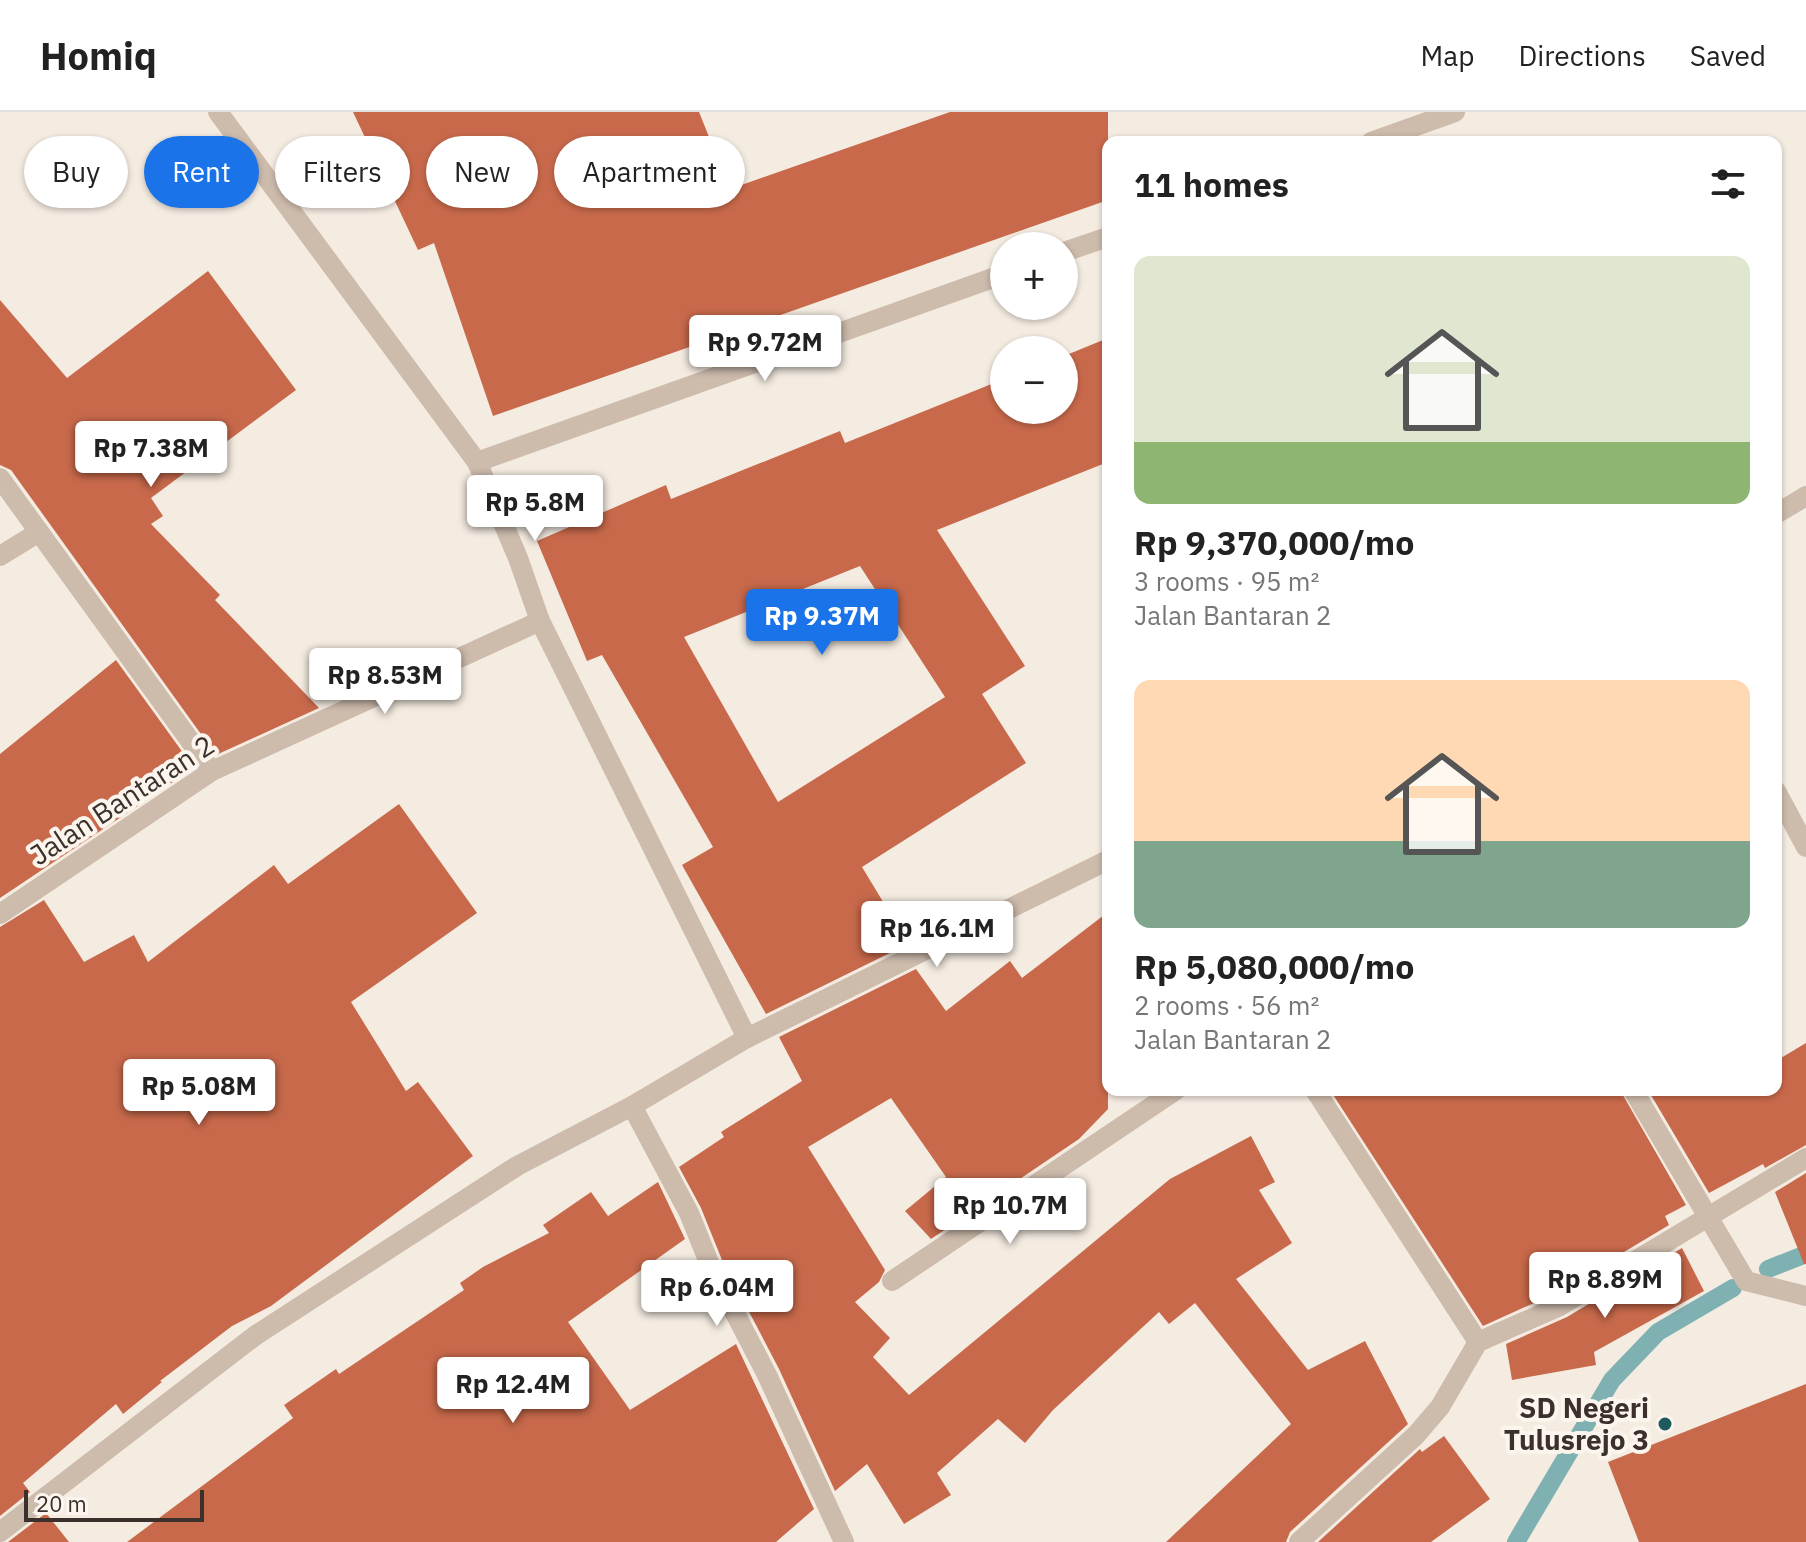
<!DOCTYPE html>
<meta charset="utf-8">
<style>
:root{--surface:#fff;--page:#f2f2f2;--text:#222;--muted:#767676;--line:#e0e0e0;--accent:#1a73e8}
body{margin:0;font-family:"IBM Plex Sans",sans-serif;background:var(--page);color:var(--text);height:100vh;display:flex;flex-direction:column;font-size:30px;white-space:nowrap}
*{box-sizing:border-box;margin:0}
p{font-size:26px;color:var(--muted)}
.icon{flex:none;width:44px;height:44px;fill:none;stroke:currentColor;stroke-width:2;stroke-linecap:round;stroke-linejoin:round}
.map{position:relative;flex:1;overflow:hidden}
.drawer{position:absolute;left:1102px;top:24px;width:680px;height:960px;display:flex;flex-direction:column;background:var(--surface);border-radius:16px;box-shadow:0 2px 6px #0004}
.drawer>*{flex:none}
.banner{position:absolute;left:24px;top:24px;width:760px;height:72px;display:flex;gap:16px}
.fabs{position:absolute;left:990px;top:120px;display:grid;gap:16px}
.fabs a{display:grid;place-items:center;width:88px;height:88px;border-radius:50%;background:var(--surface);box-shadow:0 2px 6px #0004;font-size:40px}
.scale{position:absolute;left:24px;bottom:20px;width:180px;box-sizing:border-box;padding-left:8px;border:4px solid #3b302b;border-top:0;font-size:22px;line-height:28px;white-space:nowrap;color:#3b302b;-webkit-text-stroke:6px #fbf5ee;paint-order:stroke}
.price{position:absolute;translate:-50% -68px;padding:0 18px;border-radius:8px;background:#fff;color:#222;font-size:26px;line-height:52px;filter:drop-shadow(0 2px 4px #0008)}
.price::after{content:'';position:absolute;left:50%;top:48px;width:24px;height:18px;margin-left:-12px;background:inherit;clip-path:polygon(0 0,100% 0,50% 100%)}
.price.on{background:var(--accent);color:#fff}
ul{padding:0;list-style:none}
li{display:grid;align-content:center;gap:16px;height:424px;padding:0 32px}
li span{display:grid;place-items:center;height:248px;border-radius:16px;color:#555}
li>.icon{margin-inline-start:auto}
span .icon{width:144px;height:144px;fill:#fffc;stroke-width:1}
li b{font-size:34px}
h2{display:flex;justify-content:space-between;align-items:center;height:96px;padding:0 32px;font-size:34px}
.pill{padding:0 28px;border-radius:36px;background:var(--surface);box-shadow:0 2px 6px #0004;font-size:28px;line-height:72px}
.pill.on{background:var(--accent);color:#fff}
header{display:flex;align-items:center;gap:48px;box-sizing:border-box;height:112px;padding:0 40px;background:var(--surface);border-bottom:2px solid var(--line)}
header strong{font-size:38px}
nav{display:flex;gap:44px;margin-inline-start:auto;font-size:28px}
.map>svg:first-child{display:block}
</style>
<header>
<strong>Homiq</strong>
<nav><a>Map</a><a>Directions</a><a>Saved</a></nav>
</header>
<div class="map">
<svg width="1806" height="1430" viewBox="0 0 1806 1430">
<rect width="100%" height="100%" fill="#f4ebe1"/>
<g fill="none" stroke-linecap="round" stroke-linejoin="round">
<g stroke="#7fb0b2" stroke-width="18">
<path d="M1768 1157 1806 1142"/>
<path d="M1516 1430 1612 1268 1658 1220 1733 1176"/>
</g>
</g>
<g fill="#c8694b" fill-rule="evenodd">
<path d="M353 0H699L730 77 950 0H1108V88L493 304 434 131 418 138Z"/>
<path d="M208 159 296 278 151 386 163 404 151 412 220 483 215 488 319 596 216 643 11 358 0 353V188L67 266Z"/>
<path d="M1108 226V350L937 418 1025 554 982 582 1026 651 862 755 891 803 881 809 900 836 766 902 682 753 713 735 602 543 587 549 537 429 666 373 671 387 840 319 845 331 1004 267V298H1064V244ZM860 454 945 585 778 690 684 525Z"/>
<path d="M116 548 194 656 156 681 137 689 139 693 0 786V642Z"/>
<path d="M399 692 477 801 351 890 406 979 418 970 473 1044 271 1194 232 1214 160 1269 162 1270 123 1302 116 1292 23 1371 30 1380 0 1404V815L44 788 84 850 134 823 148 850 274 753 288 772Z"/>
<path d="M1108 800V997L1079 1027 931 1127 905 1099 946 1065 891 986 808 1035 885 1158 879 1170 855 1190 890 1226 873 1245 909 1283 1170 1067 1251 1024 1275 1070 1259 1078 1292 1131 1236 1167 1308 1258 1365 1229 1408 1312 1290 1420 1286 1430H1166L1291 1312 1195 1191 1169 1212 1159 1200 1053 1298 1025 1331 998 1307 937 1361 951 1383 904 1412 867 1352 835 1379 779 1257 722 1148 701 1096 679 1055 724 1025 721 1020 802 969 779 925 916 857 946 899 1010 849 1022 866Z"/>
<path d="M1806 931V1033L1765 1056 1763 1052 1709 1081 1648 978H1776V949Z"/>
<path d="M1330 978H1620L1686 1093 1665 1104 1669 1113 1554 1182 1483 1214Z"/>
<path d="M1806 1061V1152H1804L1775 1080Z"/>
<path d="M658 1070 685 1127 568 1210 630 1298 736 1232 814 1397 776 1430H127L293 1306 284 1293 336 1257 339 1262 464 1178 460 1171 483 1155 549 1121 543 1113 591 1080 608 1104Z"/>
<path d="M1682 1136 1704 1179 1594 1240 1596 1253 1512 1268 1506 1232 1567 1205Z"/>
<path d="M1806 1272V1430H1639L1608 1350Z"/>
<path d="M1444 1324 1490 1387 1431 1430H1318L1420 1337 1422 1340Z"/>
<path d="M46 1401 69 1430H8Z"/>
</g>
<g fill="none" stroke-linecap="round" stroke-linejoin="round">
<g stroke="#cdbbac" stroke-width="20">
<path d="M218 0 477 350 518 446 540 509 747 926"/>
<path d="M1371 30 1455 0"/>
<path d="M1064 140 1108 125"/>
<path d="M477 350 1004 162"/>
<path d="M0 366 212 659"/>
<path d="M1776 402 1806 384"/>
<path d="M0 444 39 420"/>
<path d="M1776 679 1806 735"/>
<path d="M0 802 212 659 540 509"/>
<path d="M1315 978 1478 1230"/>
<path d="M1633 978 1746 1169 1806 1184"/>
<path d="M632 994 689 1101 710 1153 767 1263 844 1430"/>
<path d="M892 1169 1176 978"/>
<path d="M0 1420 256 1223 517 1054 632 994 747 926 1108 748"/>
<path d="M1299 1430 1416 1323 1440 1295 1478 1230 1560 1194 1806 1046"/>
</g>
</g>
<circle fill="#1f5a5e" stroke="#fbf5ee" stroke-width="3" cx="1665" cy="1312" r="8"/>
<g text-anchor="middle" stroke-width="8" stroke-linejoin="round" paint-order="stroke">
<g font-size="28" fill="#3b302b" stroke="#fbf5ee">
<text transform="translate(122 688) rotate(-33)" y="10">Jalan Bantaran 2</text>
</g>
<g font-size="28" font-weight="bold" fill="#3b302b" stroke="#fbf5ee" text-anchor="end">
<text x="1649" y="1306">SD Negeri<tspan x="1649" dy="32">Tulusrejo 3</tspan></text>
</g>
</g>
</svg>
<div class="fabs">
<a>+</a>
<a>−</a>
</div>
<div class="scale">20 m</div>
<b class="price" style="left:765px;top:271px">Rp 9.72M</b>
<b class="price" style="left:151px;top:377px">Rp 7.38M</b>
<b class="price" style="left:535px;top:431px">Rp 5.8M</b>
<b class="price on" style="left:822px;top:545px">Rp 9.37M</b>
<b class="price" style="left:385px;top:604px">Rp 8.53M</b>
<b class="price" style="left:937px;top:857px">Rp 16.1M</b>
<b class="price" style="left:199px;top:1015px">Rp 5.08M</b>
<b class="price" style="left:1010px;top:1134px">Rp 10.7M</b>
<b class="price" style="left:1605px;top:1208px">Rp 8.89M</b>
<b class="price" style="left:717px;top:1216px">Rp 6.04M</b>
<b class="price" style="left:513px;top:1313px">Rp 12.4M</b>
<div class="banner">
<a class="pill">Buy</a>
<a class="pill on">Rent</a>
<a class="pill">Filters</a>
<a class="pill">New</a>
<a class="pill">Apartment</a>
</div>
<section class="drawer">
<h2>11 homes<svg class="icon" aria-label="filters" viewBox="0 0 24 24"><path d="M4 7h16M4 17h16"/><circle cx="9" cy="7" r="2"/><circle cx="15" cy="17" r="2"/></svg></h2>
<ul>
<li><span style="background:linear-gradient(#dfe7d0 75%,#8fb573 0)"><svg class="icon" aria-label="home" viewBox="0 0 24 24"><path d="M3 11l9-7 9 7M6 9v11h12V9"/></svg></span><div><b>Rp 9,370,000/mo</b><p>3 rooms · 95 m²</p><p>Jalan Bantaran 2</p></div></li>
<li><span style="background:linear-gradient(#ffd9b3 65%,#7fa58c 0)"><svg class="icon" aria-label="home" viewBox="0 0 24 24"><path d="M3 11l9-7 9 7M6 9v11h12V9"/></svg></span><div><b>Rp 5,080,000/mo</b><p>2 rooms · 56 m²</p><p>Jalan Bantaran 2</p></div></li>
</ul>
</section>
</div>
